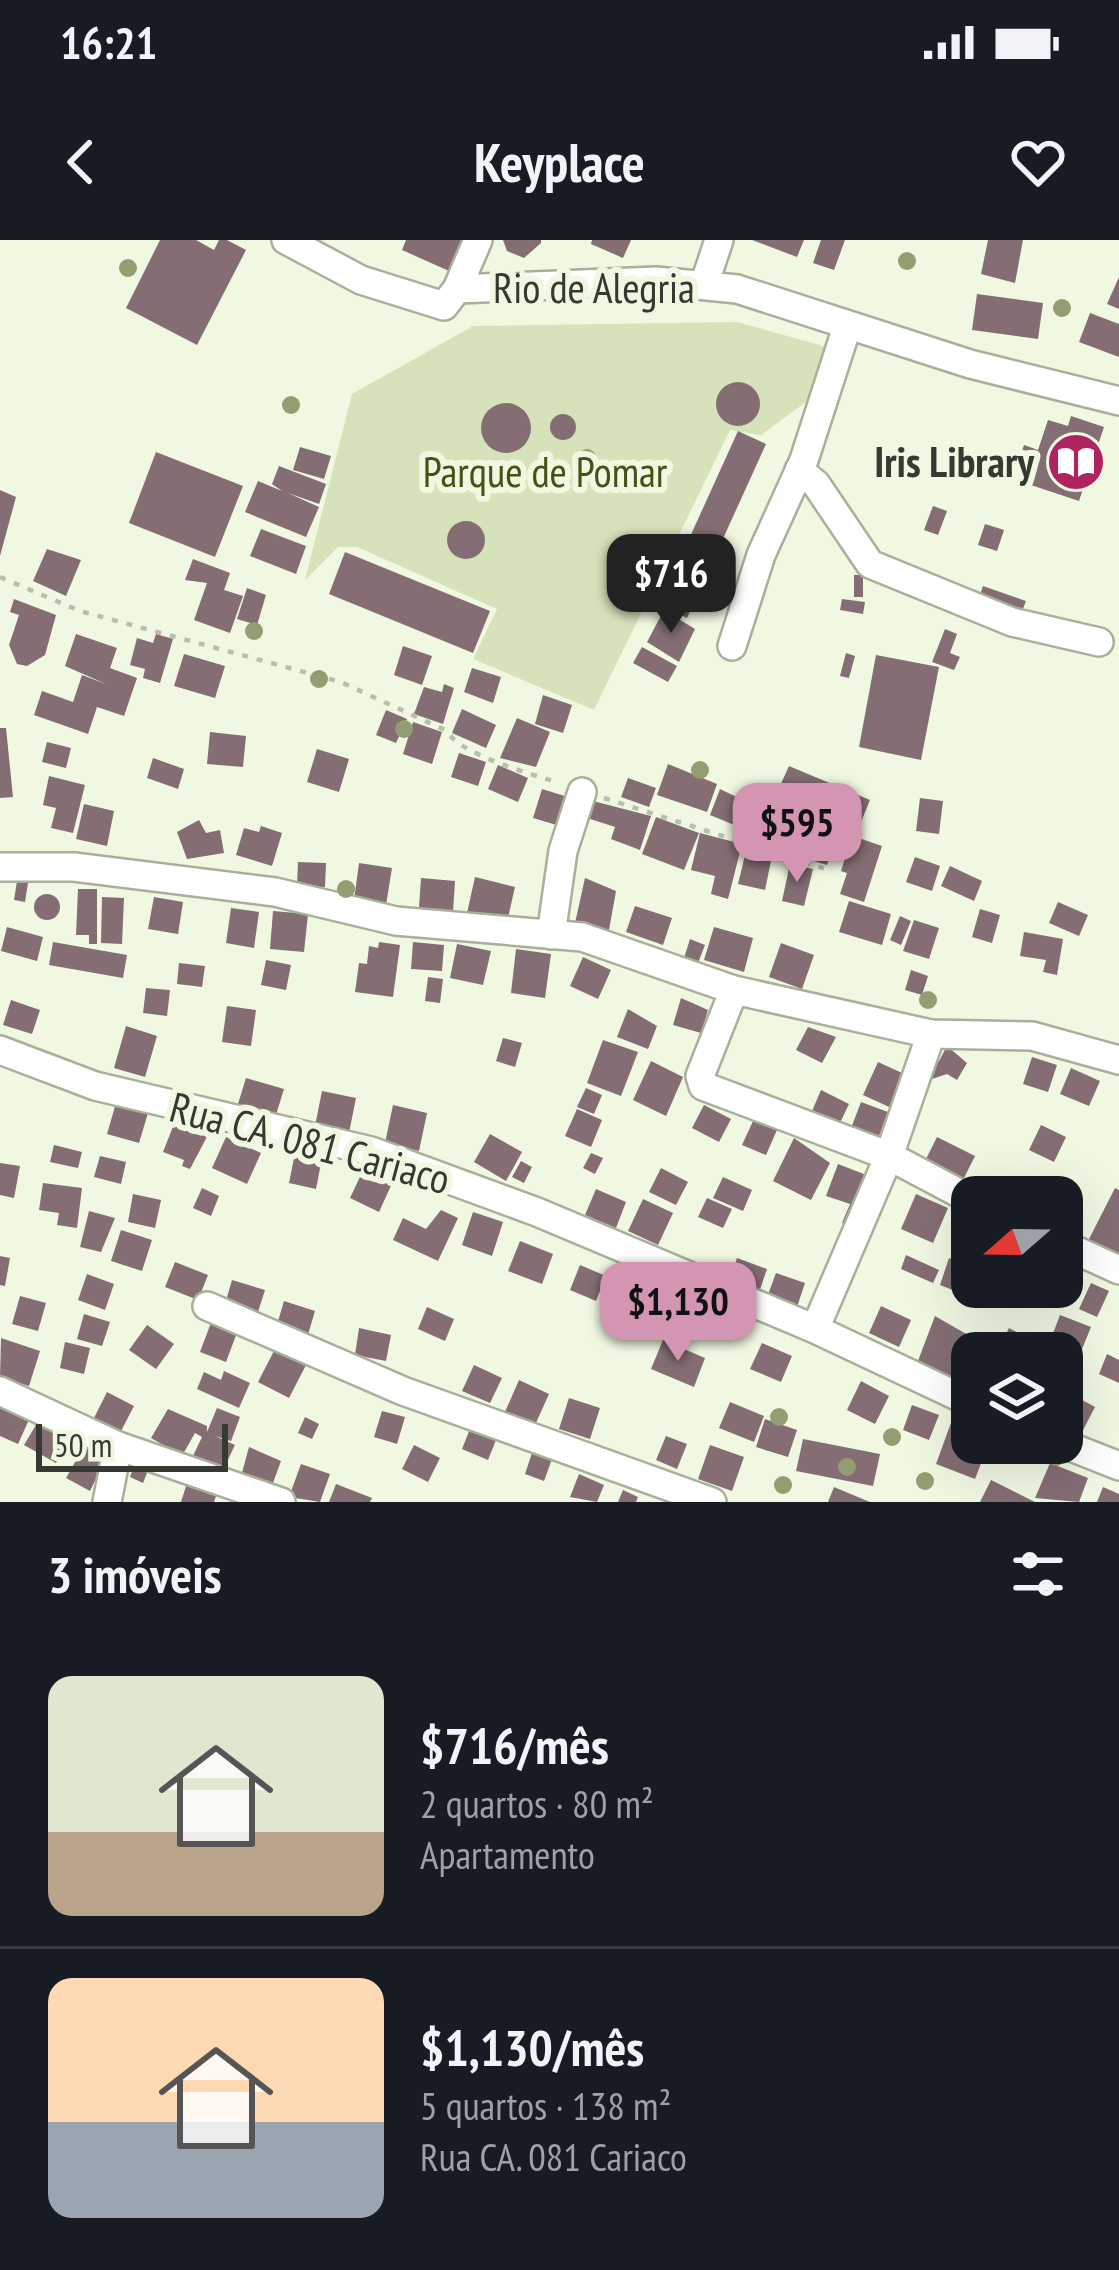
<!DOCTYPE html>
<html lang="pt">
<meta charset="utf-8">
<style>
:root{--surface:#171b24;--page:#20242c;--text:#f1f3f6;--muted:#9ea1a6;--line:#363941;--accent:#d395b2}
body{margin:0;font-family:"PT Sans Narrow",sans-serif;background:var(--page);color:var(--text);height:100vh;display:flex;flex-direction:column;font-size:45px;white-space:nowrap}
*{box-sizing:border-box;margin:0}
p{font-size:39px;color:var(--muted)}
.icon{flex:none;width:66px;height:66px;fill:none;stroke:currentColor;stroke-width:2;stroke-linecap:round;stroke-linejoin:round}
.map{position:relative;height:1262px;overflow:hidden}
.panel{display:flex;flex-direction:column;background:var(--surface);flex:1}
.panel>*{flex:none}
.needle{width:78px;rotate:250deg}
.tools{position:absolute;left:951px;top:936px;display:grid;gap:24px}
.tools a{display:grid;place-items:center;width:132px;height:132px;border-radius:24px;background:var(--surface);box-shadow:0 12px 48px #0002;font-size:60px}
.scale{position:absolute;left:36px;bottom:30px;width:192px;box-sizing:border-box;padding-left:12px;border:6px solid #363931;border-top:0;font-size:33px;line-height:42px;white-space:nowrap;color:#363931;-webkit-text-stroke:9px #f1f8e2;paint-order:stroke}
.price{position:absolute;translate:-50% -102px;padding:0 27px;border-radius:24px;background:var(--accent);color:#111;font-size:39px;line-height:78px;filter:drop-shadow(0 3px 6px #0008)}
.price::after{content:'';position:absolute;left:50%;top:72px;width:36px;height:27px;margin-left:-18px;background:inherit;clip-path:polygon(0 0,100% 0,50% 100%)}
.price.on{background:#222;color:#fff}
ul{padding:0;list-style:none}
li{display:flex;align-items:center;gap:36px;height:300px;padding:0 48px}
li+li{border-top:3px solid var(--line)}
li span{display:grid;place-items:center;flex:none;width:336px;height:240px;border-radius:24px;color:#555}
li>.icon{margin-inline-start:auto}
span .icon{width:144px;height:144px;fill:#fffc;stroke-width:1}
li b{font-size:51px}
h2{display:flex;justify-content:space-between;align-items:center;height:144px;padding:0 48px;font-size:51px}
.status{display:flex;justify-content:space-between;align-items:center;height:84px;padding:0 60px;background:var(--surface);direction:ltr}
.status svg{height:33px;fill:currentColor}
header{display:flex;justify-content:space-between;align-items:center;height:156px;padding:0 48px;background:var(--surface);font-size:54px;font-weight:700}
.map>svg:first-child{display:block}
</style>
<div class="status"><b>16:21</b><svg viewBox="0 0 49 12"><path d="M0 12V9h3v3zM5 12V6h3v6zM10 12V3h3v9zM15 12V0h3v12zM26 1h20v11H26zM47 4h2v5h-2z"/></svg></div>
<header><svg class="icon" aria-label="back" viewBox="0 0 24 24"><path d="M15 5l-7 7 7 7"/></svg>Keyplace<svg class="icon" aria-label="heart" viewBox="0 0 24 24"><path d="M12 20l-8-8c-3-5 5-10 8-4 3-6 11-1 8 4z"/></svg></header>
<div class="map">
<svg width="1119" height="1262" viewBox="0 0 1119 1262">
<rect width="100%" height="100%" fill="#f1f8e2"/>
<path fill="#d6e2b9" d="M737 82 827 107 810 159 761 195 730 190 594 470 473 419 497 369 357 307H338L305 340 352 154 473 86Z"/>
<g fill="#846e74">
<path d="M160 0H196L214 10 219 0H227L246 10 197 105 126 68Z"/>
<path d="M406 0H462L449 31 402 10Z"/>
<path d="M503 0H541V3L524 18 507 11Z"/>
<path d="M592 0H631L623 18 591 4Z"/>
<path d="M752 0H804L797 17Z"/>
<path d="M821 0H845L834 30 813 23Z"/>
<path d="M988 0H1023L1015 43 981 34Z"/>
<path d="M1119 37V69L1107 64Z"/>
<path d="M977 54 1043 63 1038 99 972 90Z"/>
<path d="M1090 73 1119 84V117L1079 102Z"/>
<circle cx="738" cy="164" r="22"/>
<circle cx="506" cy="188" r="25"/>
<circle cx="563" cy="187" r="13"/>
<path d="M1071 176 1104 187 1079 261 1013 239 1024 205 1038 210 1048 180 1068 186Z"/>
<path d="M738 191 766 204 687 378 659 365Z"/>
<path d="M300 207 331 216 324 239 293 230Z"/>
<path d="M156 212 243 246 215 317 129 283Z"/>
<path d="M279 226 326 244 319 264 288 253 319 267 306 297 245 272 258 241 282 251 272 244Z"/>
<path d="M0 250 16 257 0 316Z"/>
<path d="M933 266 947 271 938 295 924 290Z"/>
<circle cx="466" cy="300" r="19"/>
<path d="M985 284 1004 290 997 311 978 305Z"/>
<path d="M261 289 306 306 296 334 250 316Z"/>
<path d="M47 309 81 320 66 356 33 341Z"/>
<path d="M345 312 490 371 473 413 329 354Z"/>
<path d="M193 319 230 333 224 350 243 356 230 393 194 380 207 343 185 340Z"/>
<rect x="854" y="335" width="9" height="22"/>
<path d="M983 346 1026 361 1019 379 977 364Z"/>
<path d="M247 348 266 355 257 385 237 379Z"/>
<path d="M14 359 56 375 45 415 27 426 17 424 9 405 19 375 10 372Z"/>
<path d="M842 359 865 362 863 374 840 370Z"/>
<path d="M664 370 695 389 679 422 647 402Z"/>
<path d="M945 389 957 394 950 413 960 417 954 430 932 422Z"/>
<path d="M76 394 117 408 110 428 137 438 124 476 97 467 88 494 34 475 42 451 73 462 82 435 106 444 65 426Z"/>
<path d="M156 394 173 399 160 443 143 438 145 429 130 425 137 398 153 403Z"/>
<path d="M403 406 432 416 422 445 394 435Z"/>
<path d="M642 407 677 426 668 442 633 423Z"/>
<path d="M846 413 855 416 849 438 840 436Z"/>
<path d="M184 414 225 426 215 458 174 446Z"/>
<path d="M876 415 939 427 921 520 859 507Z"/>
<path d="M472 428 501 437 493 463 464 452Z"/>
<path d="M444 444 454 448 443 484 414 474 424 447 442 452Z"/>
<path d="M543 455 572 465 563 493 535 484Z"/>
<path d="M462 469 496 485 486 508 452 493Z"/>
<path d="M386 470 407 479 396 503 376 495Z"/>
<path d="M517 478 550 492 536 527 500 518Z"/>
<path d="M413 482 442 492 432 524 403 514Z"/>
<path d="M0 488H6L13 557 0 558Z"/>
<path d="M210 492 246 496 243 527 207 524Z"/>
<path d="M47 502 71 508 66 528 42 522Z"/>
<path d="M317 509 349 519 339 552 307 542Z"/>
<path d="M459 513 486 522 478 546 451 537Z"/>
<path d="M153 518 184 529 178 549 147 538Z"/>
<path d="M668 524 717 544 707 572 657 555Z"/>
<path d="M498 525 528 538 518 562 488 549Z"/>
<path d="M789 526 870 560 861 582 779 548Z"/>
<path d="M49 536 85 545 73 593 51 588 56 568 43 565Z"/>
<path d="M628 538 656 548 649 567 621 557Z"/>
<path d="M542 549 568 557 560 586 533 578Z"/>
<path d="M720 549 749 563 739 587 710 575Z"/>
<path d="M920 558 943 561 939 594 916 591Z"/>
<path d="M589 560 651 576 640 610 611 599 615 587 584 577Z"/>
<path d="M84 564 114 571 107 606 76 599Z"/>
<path d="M810 565 834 574 828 591 803 581Z"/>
<path d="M756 572 789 584 780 609 747 598Z"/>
<path d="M656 577 699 593 684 630 642 614Z"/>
<path d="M199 580 206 593 220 590 224 613 187 619 177 592Z"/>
<path d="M261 586 282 593 272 626 236 615 244 588 259 592Z"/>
<path d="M700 593 742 604 728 659 711 654 715 636 691 630Z"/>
<path d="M853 596 882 606 864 662 840 654 847 633 841 631 846 615 838 613 842 600 851 603Z"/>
<path d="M802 600 832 609 827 625 797 616Z"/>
<path d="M746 611 771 621 765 650 738 644Z"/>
<path d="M915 617 940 626 932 651 906 642Z"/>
<path d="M298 622 326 623 325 647 297 646Z"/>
<path d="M359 623 392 628 386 665 354 660Z"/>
<path d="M790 624 813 629 804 666 782 661Z"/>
<path d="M950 626 982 641 974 661 941 646Z"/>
<path d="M475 637 515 647 507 682 467 673Z"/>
<path d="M421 638 455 641 453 672 419 668Z"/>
<path d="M585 638 616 651 609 690 575 683Z"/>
<path d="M17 641 28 643 25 662 14 660Z"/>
<path d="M78 649H97V704H89V695H76Z"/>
<circle cx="47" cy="667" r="13"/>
<path d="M102 657 124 658 122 704 101 703Z"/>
<path d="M154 657 183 662 178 694 148 689Z"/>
<path d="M849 661 891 674 882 705 839 692Z"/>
<path d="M1058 662 1088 675 1079 696 1049 683Z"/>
<path d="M635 666 672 678 663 705 626 692Z"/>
<path d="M231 668 259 672 254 708 226 703Z"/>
<path d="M980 669 1000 675 992 703 972 697Z"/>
<path d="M273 671 308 674 304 712 270 709Z"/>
<path d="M900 676 911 681 901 705 890 700Z"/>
<path d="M914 680 939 688 929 719 903 711Z"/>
<path d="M7 687 43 697 37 721 1 711Z"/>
<path d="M714 687 753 698 744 732 704 720Z"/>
<path d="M1024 692 1063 699 1057 735 1043 732 1046 720 1020 716Z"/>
<path d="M690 699 705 705 698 723 684 718Z"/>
<path d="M53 702 127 715 123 738 49 725Z"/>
<path d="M379 702 400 705 393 757 355 752 359 723 367 724 369 706 378 708Z"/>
<path d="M413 702 444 705 442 731 411 729Z"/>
<path d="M781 703 814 715 802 749 769 737Z"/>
<path d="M457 704 491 711 483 745 450 738Z"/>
<path d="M516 709 551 714 545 758 511 753Z"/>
<path d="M583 717 611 730 598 759 570 746Z"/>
<path d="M266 720 291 725 286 750 261 745Z"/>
<path d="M179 723 205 726 202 747 177 744Z"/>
<path d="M911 730 928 736 922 755 905 750Z"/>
<path d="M428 737 443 739 440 763 425 761Z"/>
<path d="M146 748 170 750 167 776 143 773Z"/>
<path d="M681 758 708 770 701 793 673 785Z"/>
<path d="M11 760 40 770 32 794 3 785Z"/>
<path d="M227 766 256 770 251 806 222 802Z"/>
<path d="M628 769 657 786 648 809 617 797Z"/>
<path d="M126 786 157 796 145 837 114 828Z"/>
<path d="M808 787 836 797 822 823 796 810Z"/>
<path d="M503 798 522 803 515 827 496 821Z"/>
<path d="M603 800 638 812 621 856 587 843Z"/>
<path d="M947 806 967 823 957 840 947 834 929 840 925 828 939 821Z"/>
<path d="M1032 817 1057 825 1048 852 1023 844Z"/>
<path d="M651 821 683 837 666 876 633 860Z"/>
<path d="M878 822 913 838 898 871 863 855Z"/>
<path d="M1071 828 1100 841 1089 866 1060 854Z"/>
<path d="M246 838 284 849 275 878 237 867Z"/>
<path d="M586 848 602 855 594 874 577 867Z"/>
<path d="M821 850 849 864 839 885 812 871Z"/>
<path d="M322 851 356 858 348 898 314 891Z"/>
<path d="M861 862 888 872 875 907 848 896Z"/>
<path d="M116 863 148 873 139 903 107 894Z"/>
<path d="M393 865 427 873 419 911 385 903Z"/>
<path d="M704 865 731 879 719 902 692 888Z"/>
<path d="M577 869 602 880 591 907 565 896Z"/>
<path d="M176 879 209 893 190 929 182 926 184 920 163 912Z"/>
<path d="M754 879 777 890 766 915 742 905Z"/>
<path d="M1041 885 1066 897 1054 922 1029 910Z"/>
<path d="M490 894 522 912 506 941 474 922Z"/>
<path d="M226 897 261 913 247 944 212 928Z"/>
<path d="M937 897 975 916 962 942 924 923Z"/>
<path d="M794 898 830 923 811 960 773 941Z"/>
<path d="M54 905 82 912 78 928 50 922Z"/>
<path d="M296 908 323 913 316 949 289 943Z"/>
<path d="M591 913 603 918 595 934 583 928Z"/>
<path d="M100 916 126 922 121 944 94 937Z"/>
<path d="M521 921 532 927 524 943 512 937Z"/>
<path d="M0 923 20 926 14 958 0 955Z"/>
<path d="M838 924 887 943 868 993 842 983 850 964 826 956Z"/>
<path d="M365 926 394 939 379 972 350 958Z"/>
<path d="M661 928 688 942 676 965 649 952Z"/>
<path d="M723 937 752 950 743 971 713 958Z"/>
<path d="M43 943 82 948 77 988 57 985 59 973 39 970Z"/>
<path d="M202 948 219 956 211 976 193 968Z"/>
<path d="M1115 948 1119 950V1020L1087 1003Z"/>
<path d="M596 949 626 962 616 988 585 975Z"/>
<path d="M133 954 161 960 155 988 128 982Z"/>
<path d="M916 954 948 968 933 1003 901 989Z"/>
<path d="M707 958 732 969 723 988 698 977Z"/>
<path d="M643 959 673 973 658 1005 628 991Z"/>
<path d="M441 970 458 978 438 1021 393 1000 403 978 426 989Z"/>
<path d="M89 971 115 978 101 1012 80 1007Z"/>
<path d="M473 972 503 982 492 1016 462 1005Z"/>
<path d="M121 990 152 1000 142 1031 111 1021Z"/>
<path d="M520 1001 553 1014 542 1044 508 1031Z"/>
<path d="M906 1015 939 1030 933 1043 901 1029Z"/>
<path d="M0 1016 10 1018 5 1046 0 1045Z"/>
<path d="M737 1018 767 1029 758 1055 728 1044Z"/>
<path d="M949 1018 967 1025 963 1034 977 1047 973 1058 940 1045Z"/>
<path d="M175 1022 208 1035 198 1060 165 1047Z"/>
<path d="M580 1025 606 1036 596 1061 570 1050Z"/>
<path d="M776 1033 805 1043 796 1070 766 1060Z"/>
<path d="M87 1034 114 1044 105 1070 78 1060Z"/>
<path d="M633 1039 673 1062 660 1087 619 1065Z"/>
<path d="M232 1040 265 1050 257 1075 225 1064Z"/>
<path d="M1091 1043 1109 1051 1097 1077 1079 1069Z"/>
<path d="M983 1047H1003L995 1068 978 1061Z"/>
<path d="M1014 1047H1056L1049 1065Z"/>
<path d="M20 1056 46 1063 38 1091 12 1084Z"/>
<path d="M284 1061 315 1071 307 1098 276 1088Z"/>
<path d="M881 1066 911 1080 899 1107 869 1093Z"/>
<path d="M427 1067 454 1079 445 1101 418 1089Z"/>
<path d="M84 1074 110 1082 102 1106 77 1099Z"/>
<path d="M1060 1075 1091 1087 1082 1109 1052 1096Z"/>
<path d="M935 1076 968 1095 960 1116 970 1120 961 1144 916 1126Z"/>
<path d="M212 1080 238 1090 226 1122 200 1112Z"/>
<path d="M147 1085 174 1104 156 1129 129 1110Z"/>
<path d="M359 1088 391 1095 386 1121 355 1115Z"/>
<path d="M1009 1088 1035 1102 1029 1113 1000 1106Z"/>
<path d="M1 1098 40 1111 29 1146 0 1137Z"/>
<path d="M663 1100 705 1118 694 1147 651 1129Z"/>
<path d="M65 1102 90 1108 84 1134 60 1128Z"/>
<path d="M762 1103 792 1116 781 1142 750 1129Z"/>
<path d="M275 1109 306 1125 289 1158 258 1142Z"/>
<path d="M1107 1114 1119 1120V1143L1099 1134Z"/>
<path d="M474 1125 502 1138 490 1163 462 1151Z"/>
<path d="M224 1131 250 1143 239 1168 197 1149 204 1132 221 1140Z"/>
<path d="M519 1140 549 1154 535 1185 505 1172Z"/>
<path d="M861 1141 889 1156 875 1184 847 1170Z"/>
<path d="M107 1152 134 1166 120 1193 93 1180Z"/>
<path d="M0 1153 32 1173 18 1204 0 1196Z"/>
<path d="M1073 1155 1095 1167 1080 1196 1062 1186Z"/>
<path d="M569 1158 600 1168 590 1199 559 1189Z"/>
<path d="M730 1162 764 1176 754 1202 719 1188Z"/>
<path d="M912 1165 939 1175 929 1200 903 1190Z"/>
<path d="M217 1168 240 1177 231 1201 215 1196 235 1205 221 1234 191 1220 202 1197 195 1193 182 1216 151 1198 168 1169 207 1186V1192Z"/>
<path d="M382 1171 405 1177 397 1204 374 1197Z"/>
<path d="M43 1173 74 1191 56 1223 24 1205Z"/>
<path d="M305 1177 319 1184 312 1199 298 1193Z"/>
<path d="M765 1179 797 1190 788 1217 756 1207Z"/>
<path d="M952 1180 972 1188V1203H989L975 1239 936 1224Z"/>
<path d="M472 1184 498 1195 488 1220 462 1209Z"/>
<path d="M666 1196 687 1204 677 1229 656 1220Z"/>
<path d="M803 1199 880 1214 873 1246 796 1231Z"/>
<path d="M535 1204 555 1211 544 1241 525 1234Z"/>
<path d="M414 1205 440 1218 428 1242 402 1229Z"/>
<path d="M710 1205 744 1217 732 1251 698 1239Z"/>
<path d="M84 1206 106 1218 90 1251 66 1238Z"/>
<path d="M249 1207 281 1221 270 1251 240 1240Z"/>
<path d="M137 1217 151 1223 143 1243 130 1237Z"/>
<path d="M1050 1223 1088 1238 1079 1262 1035 1258Z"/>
<path d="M301 1224 330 1234 320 1262 289 1257Z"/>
<path d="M579 1234 604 1245 597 1262 570 1257Z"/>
<path d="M188 1240 218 1250 214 1262H181Z"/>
<path d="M991 1240 1035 1262H980Z"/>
<path d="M336 1244 372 1258 370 1262H329Z"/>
<path d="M834 1247 870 1262H828Z"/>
<path d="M1103 1247 1119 1254V1262H1097Z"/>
<path d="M623 1250 638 1257 636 1262H618Z"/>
</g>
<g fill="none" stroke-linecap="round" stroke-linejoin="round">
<defs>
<g id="minor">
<path d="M286 0 361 40 444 66 457 49 656 41 737 49 970 124 1119 161"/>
<path d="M704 45 719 0"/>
<path d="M457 49 478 0"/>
<path d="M799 230 816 244 870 324 1012 382 1099 402"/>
<path d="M732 406 761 315 804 220 847 87"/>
<path d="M0 627H74L275 652 396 681 582 697 734 750 931 794 1032 796 1119 820"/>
<path d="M551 695 563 611 582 552"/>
<path d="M734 750 700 836 703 846 889 916 972 960"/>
<path d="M931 794 889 916 815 1089 972 1163"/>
<path d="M0 810 95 846 371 911 537 972 815 1089"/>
<path d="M1062 1004 1119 1030"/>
<path d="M207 1066 403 1151 712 1262"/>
<path d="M0 1151 118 1206 281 1262"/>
<path d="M1061 1203 1119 1226"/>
<path d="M107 1262 118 1206"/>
</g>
</defs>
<use href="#minor" stroke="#a8af9a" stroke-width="32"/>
<g stroke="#b8beac" stroke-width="4.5" stroke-dasharray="6 9" stroke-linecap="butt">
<path d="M0 337 80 371 341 442 447 491C460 515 532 534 559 543"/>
<path d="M604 558 829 630"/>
</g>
<use href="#minor" stroke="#fff" stroke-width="27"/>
</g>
<g fill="#929d72">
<circle cx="907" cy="21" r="9"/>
<circle cx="128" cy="28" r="9"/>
<circle cx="1062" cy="68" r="9"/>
<circle cx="291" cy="165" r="9"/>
<circle cx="587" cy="218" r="9"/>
<circle cx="254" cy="391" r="9"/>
<circle cx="319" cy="439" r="9"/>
<circle cx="404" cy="489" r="9"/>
<circle cx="700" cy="530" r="9"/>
<circle cx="346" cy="649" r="9"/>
<circle cx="928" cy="760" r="9"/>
<circle cx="779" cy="1177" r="9"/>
<circle cx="892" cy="1197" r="9"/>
<circle cx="1056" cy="1217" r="9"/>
<circle cx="847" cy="1227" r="9"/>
<circle cx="925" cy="1241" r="9"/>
<circle cx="783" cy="1245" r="9"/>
</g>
<defs>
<symbol id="library-disc" viewBox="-11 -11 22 22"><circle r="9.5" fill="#ae2360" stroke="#f1f8e2"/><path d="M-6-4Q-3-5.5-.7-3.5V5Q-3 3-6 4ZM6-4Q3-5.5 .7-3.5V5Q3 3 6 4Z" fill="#fff"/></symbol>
</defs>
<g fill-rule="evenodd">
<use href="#library-disc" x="1043" y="189" width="66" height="66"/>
</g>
<g text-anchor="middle" stroke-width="12" stroke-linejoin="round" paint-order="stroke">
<g font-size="42" fill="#363931" stroke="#f1f8e2">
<text x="594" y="63">Rio de Alegria</text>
<text transform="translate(310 903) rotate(15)" y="15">Rua CA. 081 Cariaco</text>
</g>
<g font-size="42" font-weight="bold" fill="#363931" stroke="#f1f8e2" text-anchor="end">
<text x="1034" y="237">Iris Library</text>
</g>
<g font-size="42" fill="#445216" stroke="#f1f8e2">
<text x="545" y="247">Parque de Pomar</text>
</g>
</g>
</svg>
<div class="tools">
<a><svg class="needle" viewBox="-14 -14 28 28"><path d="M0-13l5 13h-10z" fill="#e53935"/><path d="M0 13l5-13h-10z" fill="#9ea1a6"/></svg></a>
<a><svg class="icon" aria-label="layers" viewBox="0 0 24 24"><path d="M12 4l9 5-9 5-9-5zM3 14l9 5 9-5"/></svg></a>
</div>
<div class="scale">50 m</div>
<b class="price on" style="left:671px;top:396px">$716</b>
<b class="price" style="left:797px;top:645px">$595</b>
<b class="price" style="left:678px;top:1124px">$1,130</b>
</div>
<section class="panel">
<h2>3 imóveis<svg class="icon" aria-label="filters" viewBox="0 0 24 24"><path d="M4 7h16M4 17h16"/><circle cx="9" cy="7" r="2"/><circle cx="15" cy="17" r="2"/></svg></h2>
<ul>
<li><span style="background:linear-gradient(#dfe7d0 65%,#b9a48a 0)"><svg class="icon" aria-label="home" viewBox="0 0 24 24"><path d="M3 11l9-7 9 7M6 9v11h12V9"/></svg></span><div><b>$716/mês</b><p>2 quartos · 80 m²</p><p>Apartamento</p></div></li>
<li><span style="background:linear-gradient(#ffd9b3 60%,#9aa5b1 0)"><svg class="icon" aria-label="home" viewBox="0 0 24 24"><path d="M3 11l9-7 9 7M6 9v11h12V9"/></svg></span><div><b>$1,130/mês</b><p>5 quartos · 138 m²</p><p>Rua CA. 081 Cariaco</p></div></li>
</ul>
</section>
